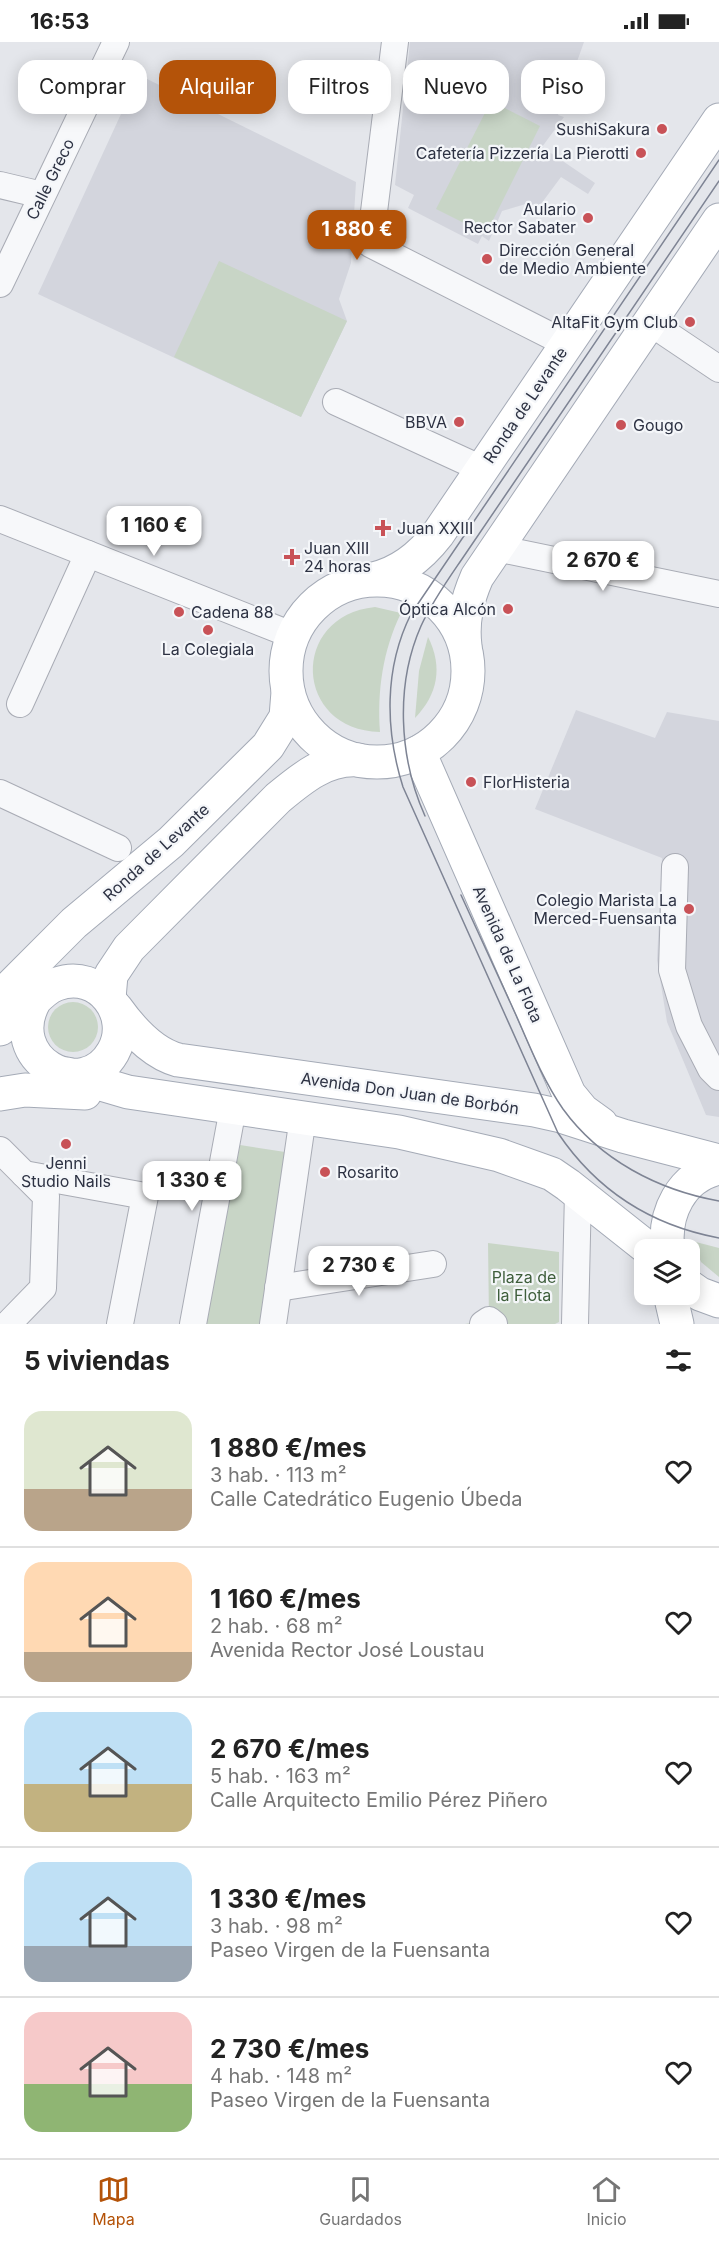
<!DOCTYPE html>
<html lang="es">
<meta charset="utf-8">
<style>
:root{--surface:#fff;--page:#f6f6f6;--text:#222;--muted:#767676;--line:#e0e0e0;--accent:#b45309}
body{margin:0;font-family:Inter,sans-serif;background:var(--page);color:var(--text);height:100vh;display:flex;flex-direction:column;font-size:22px;white-space:nowrap}
*{box-sizing:border-box;margin:0}
p{font-size:20px;color:var(--muted)}
.icon{flex:none;width:33px;height:33px;fill:none;stroke:currentColor;stroke-width:2;stroke-linecap:round;stroke-linejoin:round}
.map{position:relative;height:1282px;overflow:hidden}
.sheet{display:flex;flex-direction:column;background:var(--surface);flex:1}
.sheet>*{flex:none}
.guide{position:absolute;left:18px;top:18px;width:684px;height:54px;display:flex;gap:12px}
.buttons{position:absolute;left:634px;top:1197px;display:grid;gap:12px}
.buttons a{display:grid;place-items:center;width:66px;height:66px;border-radius:12px;background:var(--surface);box-shadow:0 3px 15px #0003;font-size:30px}
.price{position:absolute;translate:-50% -51px;padding:0 14px;border-radius:12px;background:#fff;color:#222;font-size:20px;line-height:39px;filter:drop-shadow(0 2px 3px #0008)}
.price::after{content:'';position:absolute;left:50%;top:36px;width:18px;height:14px;margin-left:-9px;background:inherit;clip-path:polygon(0 0,100% 0,50% 100%)}
.price.selected{background:var(--accent);color:#fff}
ul{padding:0;list-style:none}
li{display:flex;align-items:center;gap:18px;height:150px;padding:0 24px}
li+li{border-top:2px solid var(--line)}
li span{display:grid;place-items:center;flex:none;width:168px;height:120px;border-radius:18px;color:#555}
li>.icon{margin-inline-start:auto}
span .icon{width:72px;height:72px;fill:#fffc;stroke-width:1}
li b{font-size:26px}
h2{display:flex;justify-content:space-between;align-items:center;height:72px;padding:0 24px;font-size:26px}
.chip{padding:0 21px;border-radius:18px;background:var(--surface);box-shadow:0 3px 15px #0003;font-size:21px;line-height:54px}
.chip.selected{background:var(--accent);color:#fff}
.status{display:flex;justify-content:space-between;align-items:center;height:42px;padding:0 30px;background:var(--surface);direction:ltr}
.status svg{height:16px;fill:currentColor}
.tab-bar{display:flex;justify-content:space-around;align-items:center;height:84px;border-top:2px solid var(--line);background:var(--surface);font-size:16px;color:var(--muted)}
.tab-bar a{display:grid;justify-items:center;gap:3px}
.tab-bar .selected{color:var(--accent)}
.map>svg:first-child{display:block}
</style>
<div class="status"><b>16:53</b><svg viewBox="0 0 49 12"><path d="M0 12V9h3v3zM5 12V6h3v6zM10 12V3h3v9zM15 12V0h3v12zM26 1h20v11H26zM47 4h2v5h-2z"/></svg></div>
<div class="map">
<svg width="719" height="1282" viewBox="0 0 719 1282">
<rect width="100%" height="100%" fill="#e4e6eb"/>
<g fill="#d3d5dd">
<path d="M410 0H584L558 73 564 75 542 105 595 141 588 152 561 135 538 166 529 161 502 169 489 199 482 194 478 202 408 166 414 153 395 143Z"/>
<path d="M139 33 356 140 351 221 339 257 347 279 301 375 38 252Z"/>
<path d="M576 668 655 696 667 670 719 679V1075L706 1073 667 980 657 918 662 816 535 767Z"/>
</g>
<g fill="#c8d5c6">
<path d="M491 59 540 84 486 192 436 167Z"/>
<path d="M219 219 347 279 301 375 174 315Z"/>
<path d="M375 565 401 571C383 608 377 649 380 690 294 688 289 574 375 565Z"/>
<path d="M428 595C443 625 438 652 415 676L419 629Z"/>
<circle cx="73" cy="985" r="25"/>
<path d="M240 1103 285 1110 261 1282H206Z"/>
<path d="M692 1199 719 1206V1235L701 1220Z"/>
<path d="M488 1201 559 1210V1280L555 1282H465L489 1278Z"/>
</g>
<g fill="none" stroke-linecap="round" stroke-linejoin="round">
<defs>
<g id="minor">
<path d="M395 0 370 202 567 302"/>
<path d="M0 143 42 153"/>
<path d="M0 242 116 0"/>
<path d="M649 280 719 327"/>
<path d="M336 360 482 427"/>
<path d="M0 477 292 593"/>
<path d="M496 506 719 552"/>
<path d="M20 662 88 512"/>
<path d="M0 751 118 806"/>
<path d="M675 825 672 928 689 984 711 1027 719 1035"/>
<path d="M0 1108 46 1154 43 1246 8 1282"/>
<path d="M24 1132 145 1154 120 1282"/>
<path d="M278 1246 433 1222"/>
<path d="M193 1282 233 1066"/>
<path d="M273 1282 303 1075"/>
<path d="M483 1282 489 1278 494 1282"/>
<path d="M575 1282 578 1150"/>
</g>
<g id="major">
<path d="M373 537C400 531 421 514 438 492L719 78"/>
<circle cx="377" cy="629" r="91"/>
<path d="M465 604C462 579 467 558 477 535L719 178"/>
<path d="M419 710 569 1052 583 1069 601 1082"/>
<path d="M0 955 74 881 171 800 268 704 286 675 288 650"/>
<path d="M109 956 111 933 129 906 278 756C302 736 326 716 358 718"/>
<path d="M116 966C131 987 152 1011 178 1018L534 1068 561 1074 623 1094 719 1119"/>
<path d="M0 987C10 979 20 972 29 964 38 955 45 946 57 942 99 927 134 973 113 1010 83 1063 1 1017 35 958"/>
<path d="M67 1032 128 1050 399 1090 499 1113 552 1132 568 1143 650 1208"/>
<path d="M0 1052 25 1048 85 1051"/>
<path d="M668 1208C663 1172 681 1134 719 1126"/>
<path d="M690 1245 700 1252 719 1259"/>
<path d="M670 1252 677 1282"/>
</g>
</defs>
<use href="#minor" stroke="#a9acb5" stroke-width="28"/>
<use href="#major" stroke="#a4aab6" stroke-width="35"/>
<use href="#minor" stroke="#f7f8fa" stroke-width="26"/>
<use href="#major" stroke="#fff" stroke-width="33"/>
<g stroke="#7e8494" stroke-width="1.5">
<path d="M719 118 411 572C384 626 385 688 403 745L558 1091C597 1149 650 1183 719 1196"/>
<path d="M425 774C399 716 395 643 421 584 432 560 447 539 462 517L719 139"/>
<path d="M461 853C479 893 498 933 516 973 530 1005 543 1038 563 1067 600 1118 658 1148 719 1159"/>
</g>
</g>
<g fill="#c85257" stroke="#f4f6f9" stroke-width="2">
<circle cx="662" cy="87" r="6"/>
<circle cx="641" cy="111" r="6"/>
<circle cx="588" cy="176" r="6"/>
<circle cx="487" cy="217" r="6"/>
<circle cx="690" cy="280" r="6"/>
<circle cx="459" cy="380" r="6"/>
<circle cx="621" cy="383" r="6"/>
<path d="M380 477h6v6h6v6h-6v6h-6v-6h-6v-6h6z"/>
<path d="M289 506h6v6h6v6h-6v6h-6v-6h-6v-6h6z"/>
<circle cx="508" cy="567" r="6"/>
<circle cx="179" cy="570" r="6"/>
<circle cx="208" cy="588" r="6"/>
<circle cx="471" cy="740" r="6"/>
<circle cx="689" cy="867" r="6"/>
<circle cx="66" cy="1102" r="6"/>
<circle cx="325" cy="1130" r="6"/>
</g>
<g text-anchor="middle" stroke-width="4.5" stroke-linejoin="round" paint-order="stroke">
<g font-size="16" fill="#2d3243" stroke="#f4f6f9" text-anchor="end">
<text x="650" y="93">SushiSakura</text>
<text x="629" y="117">Cafetería Pizzería La Pierotti</text>
<text x="576" y="173">Aulario<tspan x="576" dy="18">Rector Sabater</tspan></text>
<text x="499" y="214" text-anchor="start">Dirección General<tspan x="499" dy="18">de Medio Ambiente</tspan></text>
<text x="678" y="286">AltaFit Gym Club</text>
<text x="447" y="386">BBVA</text>
<text x="633" y="389" text-anchor="start">Gougo</text>
<text x="397" y="492" text-anchor="start">Juan XXIII</text>
<text x="304" y="512" text-anchor="start">Juan XIII<tspan x="304" dy="18">24 horas</tspan></text>
<text x="496" y="573">Óptica Alcón</text>
<text x="191" y="576" text-anchor="start">Cadena 88</text>
<text x="208" y="613" text-anchor="middle">La Colegiala</text>
<text x="483" y="746" text-anchor="start">FlorHisteria</text>
<text x="677" y="864">Colegio Marista La<tspan x="677" dy="18">Merced-Fuensanta</tspan></text>
<text x="66" y="1127" text-anchor="middle">Jenni<tspan x="66" dy="18">Studio Nails</tspan></text>
<text x="337" y="1136" text-anchor="start">Rosarito</text>
</g>
<g font-size="16" fill="#2d3243" stroke="#f4f6f9">
<text transform="translate(50 137) rotate(-64)" y="6">Calle Greco</text>
<text transform="translate(525 363) rotate(-56)" y="6">Ronda de Levante</text>
<text transform="translate(156 810) rotate(-42)" y="6">Ronda de Levante</text>
<text transform="translate(508 912) rotate(66)" y="6">Avenida de La Flota</text>
<text transform="translate(410 1051) rotate(8)" y="6">Avenida Don Juan de Borbón</text>
</g>
<g font-size="16" fill="#3e5e3b" stroke="#f4f6f9">
<text x="524" y="1241">Plaza de<tspan x="524" dy="18">la Flota</tspan></text>
</g>
</g>
</svg>
<div class="buttons">
<a><svg class="icon" aria-label="layers" viewBox="0 0 24 24"><path d="M12 4l9 5-9 5-9-5zM3 14l9 5 9-5"/></svg></a>
</div>
<b class="price selected" style="left:357px;top:219px">1 880 €</b>
<b class="price" style="left:154px;top:515px">1 160 €</b>
<b class="price" style="left:603px;top:550px">2 670 €</b>
<b class="price" style="left:192px;top:1170px">1 330 €</b>
<b class="price" style="left:359px;top:1255px">2 730 €</b>
<div class="guide">
<a class="chip">Comprar</a>
<a class="chip selected">Alquilar</a>
<a class="chip">Filtros</a>
<a class="chip">Nuevo</a>
<a class="chip">Piso</a>
</div>
</div>
<section class="sheet">
<h2>5 viviendas<svg class="icon" aria-label="filters" viewBox="0 0 24 24"><path d="M4 7h16M4 17h16"/><circle cx="9" cy="7" r="2"/><circle cx="15" cy="17" r="2"/></svg></h2>
<ul>
<li><span style="background:linear-gradient(#dfe7d0 65%,#b9a48a 0)"><svg class="icon" aria-label="home" viewBox="0 0 24 24"><path d="M3 11l9-7 9 7M6 9v11h12V9"/></svg></span><div><b>1 880 €/mes</b><p>3 hab. · 113 m²</p><p>Calle Catedrático Eugenio Úbeda</p></div><svg class="icon" aria-label="heart" viewBox="0 0 24 24"><path d="M12 20l-8-8c-3-5 5-10 8-4 3-6 11-1 8 4z"/></svg></li>
<li><span style="background:linear-gradient(#ffd9b3 75%,#b9a48a 0)"><svg class="icon" aria-label="home" viewBox="0 0 24 24"><path d="M3 11l9-7 9 7M6 9v11h12V9"/></svg></span><div><b>1 160 €/mes</b><p>2 hab. · 68 m²</p><p>Avenida Rector José Loustau</p></div><svg class="icon" aria-label="heart" viewBox="0 0 24 24"><path d="M12 20l-8-8c-3-5 5-10 8-4 3-6 11-1 8 4z"/></svg></li>
<li><span style="background:linear-gradient(#bfe0f5 60%,#c2b280 0)"><svg class="icon" aria-label="home" viewBox="0 0 24 24"><path d="M3 11l9-7 9 7M6 9v11h12V9"/></svg></span><div><b>2 670 €/mes</b><p>5 hab. · 163 m²</p><p>Calle Arquitecto Emilio Pérez Piñero</p></div><svg class="icon" aria-label="heart" viewBox="0 0 24 24"><path d="M12 20l-8-8c-3-5 5-10 8-4 3-6 11-1 8 4z"/></svg></li>
<li><span style="background:linear-gradient(#bfe0f5 70%,#9aa5b1 0)"><svg class="icon" aria-label="home" viewBox="0 0 24 24"><path d="M3 11l9-7 9 7M6 9v11h12V9"/></svg></span><div><b>1 330 €/mes</b><p>3 hab. · 98 m²</p><p>Paseo Virgen de la Fuensanta</p></div><svg class="icon" aria-label="heart" viewBox="0 0 24 24"><path d="M12 20l-8-8c-3-5 5-10 8-4 3-6 11-1 8 4z"/></svg></li>
<li><span style="background:linear-gradient(#f6c9c9 60%,#8fb573 0)"><svg class="icon" aria-label="home" viewBox="0 0 24 24"><path d="M3 11l9-7 9 7M6 9v11h12V9"/></svg></span><div><b>2 730 €/mes</b><p>4 hab. · 148 m²</p><p>Paseo Virgen de la Fuensanta</p></div><svg class="icon" aria-label="heart" viewBox="0 0 24 24"><path d="M12 20l-8-8c-3-5 5-10 8-4 3-6 11-1 8 4z"/></svg></li>
</ul>
</section>
<nav class="tab-bar">
<a class="selected"><svg class="icon" aria-label="map" viewBox="0 0 24 24"><path d="M3 6l6-2 6 2 6-2v14l-6 2-6-2-6 2zM9 4v14M15 6v14"/></svg>Mapa</a>
<a><svg class="icon" aria-label="saved" viewBox="0 0 24 24"><path d="M7 4h10v16l-5-4-5 4z"/></svg>Guardados</a>
<a><svg class="icon" aria-label="home" viewBox="0 0 24 24"><path d="M3 11l9-7 9 7M6 9v11h12V9"/></svg>Inicio</a>
</nav>
